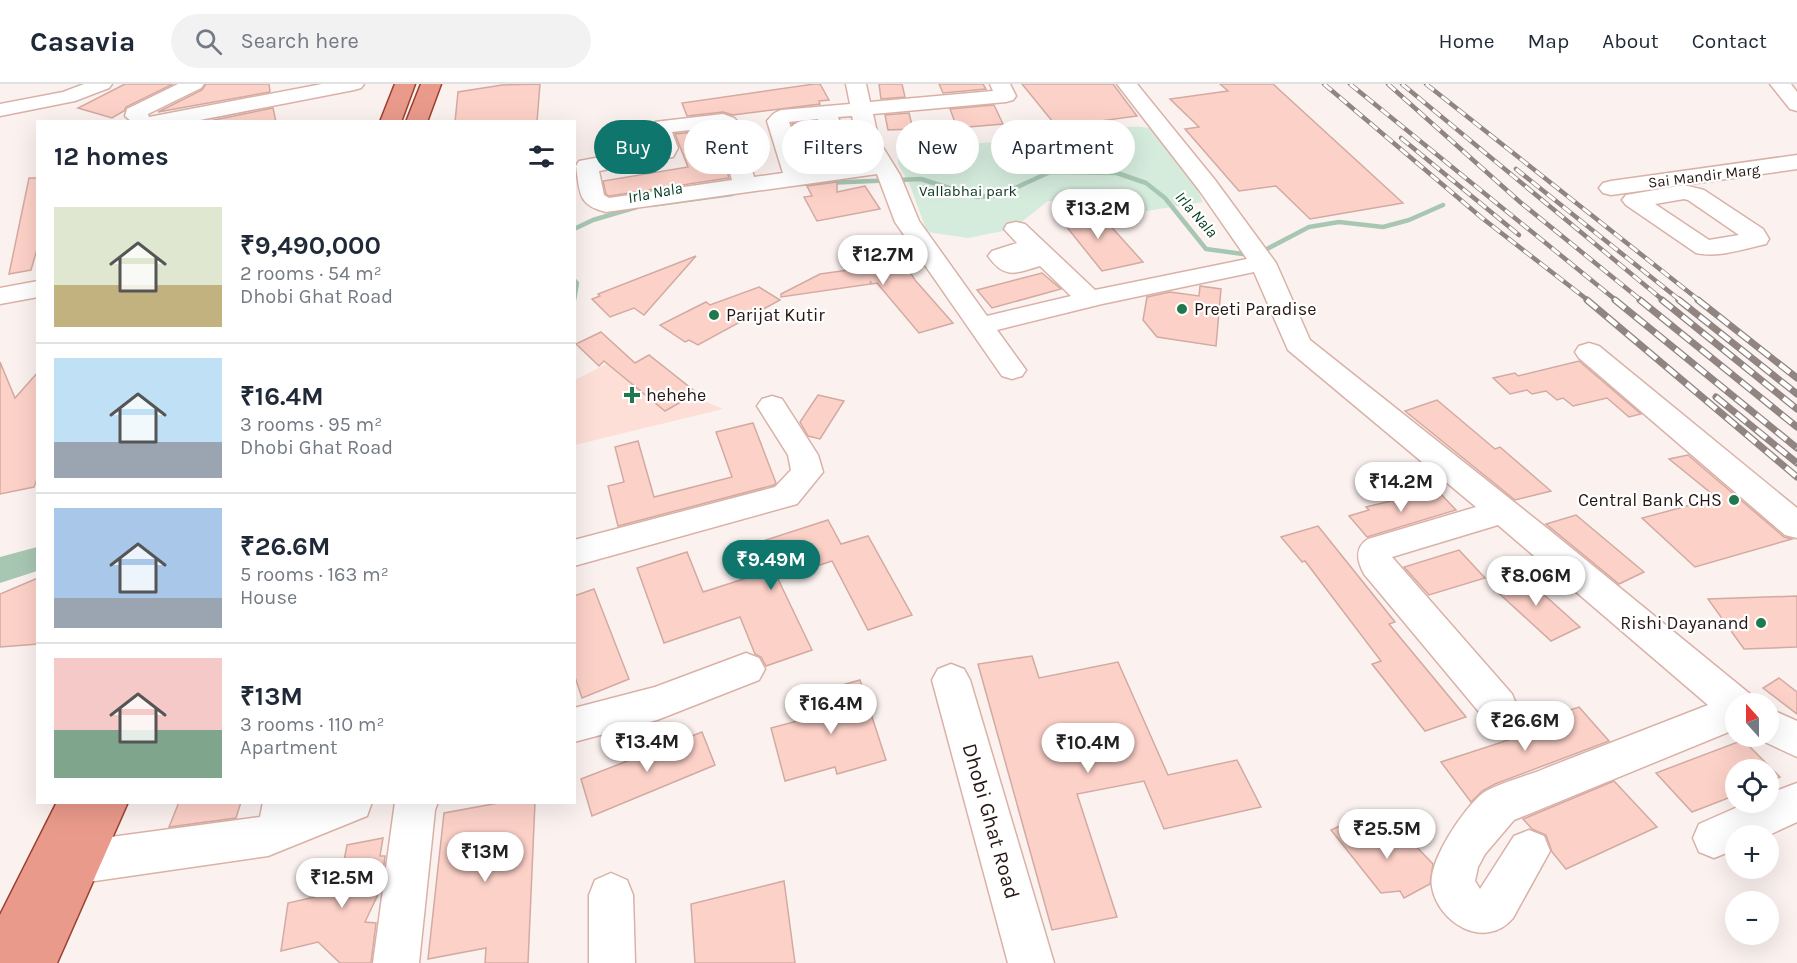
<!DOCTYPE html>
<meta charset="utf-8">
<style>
:root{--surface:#fff;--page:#f2f2f3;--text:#1f2937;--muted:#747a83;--line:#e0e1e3;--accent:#0f766e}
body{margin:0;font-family:Karla,sans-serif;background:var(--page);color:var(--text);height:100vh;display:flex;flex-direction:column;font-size:22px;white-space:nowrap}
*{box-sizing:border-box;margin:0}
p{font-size:20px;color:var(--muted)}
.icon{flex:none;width:33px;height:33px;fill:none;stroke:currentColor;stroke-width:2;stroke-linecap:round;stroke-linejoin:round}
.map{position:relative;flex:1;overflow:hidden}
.details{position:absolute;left:36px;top:36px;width:540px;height:684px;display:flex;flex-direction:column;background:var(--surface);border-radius:0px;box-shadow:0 6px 24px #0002}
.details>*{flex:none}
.hud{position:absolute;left:594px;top:36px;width:570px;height:54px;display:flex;gap:12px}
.needle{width:39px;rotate:339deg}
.tools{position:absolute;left:1725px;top:609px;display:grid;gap:12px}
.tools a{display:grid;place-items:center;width:54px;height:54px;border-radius:50%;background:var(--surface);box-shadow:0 6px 24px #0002;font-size:30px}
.price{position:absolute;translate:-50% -51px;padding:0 14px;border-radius:21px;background:#fff;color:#222;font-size:20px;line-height:39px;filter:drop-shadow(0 2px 3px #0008)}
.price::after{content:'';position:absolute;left:50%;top:36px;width:18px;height:14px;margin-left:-9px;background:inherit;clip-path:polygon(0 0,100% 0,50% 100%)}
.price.active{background:var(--accent);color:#fff}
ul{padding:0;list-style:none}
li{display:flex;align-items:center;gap:18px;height:150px;padding:0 18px}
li+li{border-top:2px solid var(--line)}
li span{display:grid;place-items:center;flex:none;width:168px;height:120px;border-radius:0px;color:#555}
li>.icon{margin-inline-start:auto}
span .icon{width:72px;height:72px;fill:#fffc;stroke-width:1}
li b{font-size:26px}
h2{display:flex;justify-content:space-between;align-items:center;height:72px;padding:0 18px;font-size:26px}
.chip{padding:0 21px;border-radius:27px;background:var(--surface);box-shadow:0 6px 24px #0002;font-size:21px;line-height:54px}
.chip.active{background:var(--accent);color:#fff}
header{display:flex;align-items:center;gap:36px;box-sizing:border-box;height:84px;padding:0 30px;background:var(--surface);border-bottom:2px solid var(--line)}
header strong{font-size:28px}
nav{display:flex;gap:33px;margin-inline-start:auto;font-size:21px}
.search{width:420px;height:54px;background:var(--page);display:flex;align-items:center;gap:15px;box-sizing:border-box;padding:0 21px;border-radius:33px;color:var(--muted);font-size:22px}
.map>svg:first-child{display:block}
</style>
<header>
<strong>Casavia</strong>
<div class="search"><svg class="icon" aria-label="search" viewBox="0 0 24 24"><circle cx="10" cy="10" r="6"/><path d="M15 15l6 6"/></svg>Search here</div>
<nav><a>Home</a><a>Map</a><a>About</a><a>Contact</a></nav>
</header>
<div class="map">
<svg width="1797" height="879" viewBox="0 0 1797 879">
<rect width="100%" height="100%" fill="#fbf2f0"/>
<path fill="#fedfd8" d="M612 277 723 325 575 361V296Z"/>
<path fill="#d5ecdd" d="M1114 43C1125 44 1142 41 1152 45 1172 54 1195 98 1203 118L1147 127 1088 115 1048 117 1013 145 968 154 927 148 909 99 898 80V69L908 65 1043 54Z"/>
<path fill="#a8c7b3" d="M37 463V487L0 499V473Z"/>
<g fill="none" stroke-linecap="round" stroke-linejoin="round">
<g stroke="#a8c7b3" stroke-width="4.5">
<path d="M800 100 921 95 977 113 1000 111 1050 88 1117 89 1146 99 1165 114 1206 165 1243 170"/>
<path d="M651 121 732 110"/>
<path d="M574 145 593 136 637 123"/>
<path d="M1265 166 1309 143 1339 138 1383 143 1409 136 1443 121"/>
<path d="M574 196 577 199 574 216"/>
</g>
</g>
<g fill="#fcd1c8" stroke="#d3aaa1" stroke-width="1.5">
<path d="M125 0H173L126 23 124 27 112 34 78 24Z"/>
<path d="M206 0H269L270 8 158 28 202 6Z"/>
<path d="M540 0 537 38H455L458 8 502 1Z"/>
<path d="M814 0H820L829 16 819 17 820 20 733 31 723 28 687 32 682 19Z"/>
<path d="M879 0H902L905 13 881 15Z"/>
<path d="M939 0H983L986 5 943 9Z"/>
<path d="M1022 0H1113L1137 32 1057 43Z"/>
<path d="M1220 0H1273L1403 119 1310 135 1276 102 1239 107 1185 45 1199 43 1170 15 1228 7Z"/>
<path d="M994 21 1003 40 957 44 950 25Z"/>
<path d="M273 24 276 38H204Z"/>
<path d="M909 29 913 45 888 46 885 31Z"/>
<path d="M816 37 830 80 807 84 792 40Z"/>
<path d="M715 46 729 94 609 112 606 110 603 97 688 83 675 50Z"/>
<path d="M29 94H38V162L31 186 9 190Z"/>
<path d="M837 98V108L865 102 880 125 817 137 804 113 812 112 807 102Z"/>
<path d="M1081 122 1095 139 1106 137 1143 178 1102 187 1054 127Z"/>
<path d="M892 159 915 196 953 239 919 249 877 199 872 200 870 197 871 200 781 213V210L820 190 863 184 853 166Z"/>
<path d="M696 172 644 231 634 224 610 233 592 215 600 212 598 210Z"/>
<path d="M1042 189 1061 205 992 224 977 206Z"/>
<path d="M1200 202 1221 205 1216 262 1157 253 1143 236 1147 213 1170 208 1199 212Z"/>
<path d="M759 203 780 216 698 261 689 256 685 258 660 241 706 218 710 221Z"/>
<path d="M601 248 635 279 649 271 697 309 665 327 604 277 599 282 576 260Z"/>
<path d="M1579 277 1641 330 1629 333 1607 314 1573 322 1563 314 1557 316 1546 307 1532 310 1527 306 1510 310 1493 294 1515 289 1518 292Z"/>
<path d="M0 278 15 314 38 288V393L34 403 0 410Z"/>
<path d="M818 311 844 317 820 355 808 352 800 338Z"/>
<path d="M1437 316 1495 365 1500 363 1551 407 1515 416 1405 327Z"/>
<path d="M753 339 776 399 774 401 618 442 608 402 624 398 615 363 638 357 654 413 732 393 716 348Z"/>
<path d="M1688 371 1784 453 1792 455 1695 483 1642 434 1717 414 1669 375Z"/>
<path d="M1437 406 1456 426 1367 453 1349 432 1369 426 1366 423Z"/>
<path d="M1576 431 1644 488 1619 500 1546 440Z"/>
<path d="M828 436 841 460 868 452 912 531 868 546 832 477 778 495 812 566 766 582 761 573 755 570 740 533 664 559 637 484 687 468 703 508 753 492 741 464Z"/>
<path d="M1318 442 1395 538 1389 540 1466 633 1425 647 1372 580 1381 577 1305 477 1302 478 1281 453Z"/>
<path d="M1459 466 1485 494 1429 511 1404 483Z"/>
<path d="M1521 490 1580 543 1551 557 1492 503Z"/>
<path d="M38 494V560L0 563V510Z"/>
<path d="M594 505 629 595 582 614 574 590V512Z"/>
<path d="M1797 512V563L1744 565 1708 515Z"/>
<path d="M1032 572 1039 594 1118 578 1168 691 1237 676 1261 723 1164 745 1144 697 1077 710 1117 833 1052 846 978 580Z"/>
<path d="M1779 594 1797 608V630L1763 604Z"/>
<path d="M860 596 886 676 837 690 835 683 785 697 771 644 820 631 813 609Z"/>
<path d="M1579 623 1609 657 1495 700 1482 707 1471 718 1441 678 1530 649 1524 641Z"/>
<path d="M702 648 715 681 592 732 581 695Z"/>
<path d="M1743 656 1780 693 1768 698V686H1736V711L1692 728 1656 689Z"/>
<path d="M1614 697 1657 743 1566 785 1552 768 1546 751 1532 745 1523 735Z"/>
<path d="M179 718H241L236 734 169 743Z"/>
<path d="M504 718H535L528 879H485L486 864 428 875 444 729Z"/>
<path d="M1355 735 1365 748 1394 756 1403 749 1433 780 1430 800 1404 814 1400 807 1381 809 1331 746Z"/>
<path d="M383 754 380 772H385L381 804 365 838 376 839 371 879H340L318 858 281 867 288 819 332 809 340 798 347 761Z"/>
<path d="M784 797 795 879H695L691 820Z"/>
</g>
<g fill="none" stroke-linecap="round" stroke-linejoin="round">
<defs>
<g id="minor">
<path d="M84 0H112L109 4 75 17 0 32V20L63 8Z"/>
<path d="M178 0H204L201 4 148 30 149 33 322 0H364L361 4 354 6 190 38H132L125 32 127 25Z"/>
<path d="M846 0H866L870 18 993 7 990 0H1010L1016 12 1013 16 1006 18 873 30 879 57 900 91 919 137 987 232 1071 212 1040 182C1016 189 1005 196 988 172L992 167 1017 159 1004 145 1007 140 1016 138 1025 140 1095 206 1247 175 1199 106 1117 0H1137L1215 96 1276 179 1310 256 1548 445 1750 610 1754 620H1736V645L1514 736 1485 770 1478 783 1475 797 1480 805 1514 752 1529 746 1544 752 1550 767 1513 834C1485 867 1438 839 1432 803 1427 778 1464 724 1483 709 1496 700 1530 691 1546 684 1600 663 1654 642 1708 621L1498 441 1392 473 1512 610 1517 622 1512 634 1498 639 1484 634 1364 490C1357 477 1354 464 1368 455L1476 423 1288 266 1254 188 1102 220 997 246 1026 286 1022 292 1012 295 1002 292 895 138 877 90 606 128C577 121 580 108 576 82L579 77 656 63 649 46 655 38 663 37 723 30 734 34 738 38 754 93 783 89 767 37C772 31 774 28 782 26L850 20ZM852 32 857 57 869 77 855 79 838 33ZM818 35 833 82 805 86 789 38ZM718 43 732 96 609 114 604 111 599 87 673 73 678 64 672 48Z"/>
<path d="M1770 0H1791L1797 8V27L1790 25Z"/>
<path d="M1797 71V85L1611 111 1603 109 1599 104 1603 99 1611 97Z"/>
<path d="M1684 101 1704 106 1763 145 1769 155 1766 160C1745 165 1716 174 1696 169L1626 121 1622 116 1626 111ZM1684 115 1688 116 1739 151 1709 156 1655 120Z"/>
<path d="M38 197V213L0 220V204Z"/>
<path d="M1589 259 1599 262 1797 424V454L1785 451 1579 274 1575 268 1579 262Z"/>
<path d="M772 312 782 315 818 371 823 388 797 420 574 482V456L775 403 791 386 788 371 757 322 762 315Z"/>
<path d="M746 569 759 574 765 585 759 596 657 636 574 658V624L655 603Z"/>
<path d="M951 580 964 585 970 596 1054 879H1008L932 596 938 585Z"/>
<path d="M1768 624 1797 637V673L1754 653 1768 652Z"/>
<path d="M1797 699V738L1767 752H1736V765L1714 774 1699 768 1693 754 1699 740 1749 718H1768V710Z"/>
<path d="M263 718H372L367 732 268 772 81 799 66 793 59 778 66 763 81 757 260 733Z"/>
<path d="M395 718H438L435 726 419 879H373Z"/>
<path d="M611 789 627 796 633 811 635 879H589V811L595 796Z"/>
</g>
<g id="major">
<path d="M395 0H415L401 38H380Z"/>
<path d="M421 0H441L427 38H406Z"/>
<path d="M57 718H128L57 879H0V831Z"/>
</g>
</defs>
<use href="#minor" stroke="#dab1a7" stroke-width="3"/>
<use href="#major" stroke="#9c402f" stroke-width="3"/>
<use href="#minor" fill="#fff" fill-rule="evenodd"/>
<use href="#major" fill="#e99a8b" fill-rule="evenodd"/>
<defs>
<g id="rail-far1">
<path d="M1324 0 1482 134 1589 217"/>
<path d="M1350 0 1617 217"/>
<path d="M1388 0 1520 118 1642 217"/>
<path d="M1402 0 1664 217"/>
<path d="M1426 0 1700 217"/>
<path d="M1401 54 1519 151"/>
<path d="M1516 85 1681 217"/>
</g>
<g id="rail">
<path d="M1587 216 1797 393"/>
<path d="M1615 216 1797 364"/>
<path d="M1640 216 1797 343"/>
<path d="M1662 216 1797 325"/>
<path d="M1679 216 1797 310"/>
<path d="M1698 216 1797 294"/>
<path d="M1716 313 1797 379"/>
</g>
</defs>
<use href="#rail-far1" stroke="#918582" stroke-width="4.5"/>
<use href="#rail" stroke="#918582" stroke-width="7"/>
<use href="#rail-far1" stroke="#fff" stroke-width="3" stroke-dasharray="10" stroke-linecap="butt"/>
<use href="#rail" stroke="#fff" stroke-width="4.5" stroke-dasharray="13" stroke-linecap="butt"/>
</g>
<g fill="#20794d" stroke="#fff" stroke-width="2">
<circle cx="1182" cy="225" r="6"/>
<circle cx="714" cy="231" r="6"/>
<path d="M629 302h6v6h6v6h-6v6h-6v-6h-6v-6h6z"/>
<circle cx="1734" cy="416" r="6"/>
<circle cx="1761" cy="539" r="6"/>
</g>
<g text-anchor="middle" stroke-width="4.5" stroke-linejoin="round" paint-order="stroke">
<g font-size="15" fill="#261714" stroke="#fff">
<text transform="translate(1704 92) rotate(-7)" y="5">Sai Mandir Marg</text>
</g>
<g font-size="15" fill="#0d3621" stroke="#fff">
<text x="968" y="112">Vallabhai park</text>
</g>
<g font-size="16" font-style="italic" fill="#064025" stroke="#fff">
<text transform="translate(655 108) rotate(-11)" y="6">Irla Nala</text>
<text transform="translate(1197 130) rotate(49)" y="6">Irla Nala</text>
</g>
<g font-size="18" fill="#261714" stroke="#fff" text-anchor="start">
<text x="1194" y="231">Preeti Paradise</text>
<text x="726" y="237">Parijat Kutir</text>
<text x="646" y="317">hehehe</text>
<text x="1722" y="422" text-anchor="end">Central Bank CHS</text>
<text x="1749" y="545" text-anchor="end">Rishi Dayanand</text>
</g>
<g font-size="21" fill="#261714" stroke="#fff">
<text transform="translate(991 737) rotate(74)" y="7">Dhobi Ghat Road</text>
</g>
</g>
</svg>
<div class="tools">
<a><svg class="needle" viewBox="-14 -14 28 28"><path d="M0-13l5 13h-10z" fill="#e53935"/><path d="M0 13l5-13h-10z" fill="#747a83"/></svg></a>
<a><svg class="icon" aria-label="locate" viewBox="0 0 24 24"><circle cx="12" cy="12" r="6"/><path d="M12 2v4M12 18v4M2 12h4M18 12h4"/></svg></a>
<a>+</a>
<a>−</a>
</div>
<b class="price" style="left:1098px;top:156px">₹13.2M</b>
<b class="price" style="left:883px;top:202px">₹12.7M</b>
<b class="price" style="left:1401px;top:429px">₹14.2M</b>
<b class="price active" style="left:771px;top:507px">₹9.49M</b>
<b class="price" style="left:1536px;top:523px">₹8.06M</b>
<b class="price" style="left:831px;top:651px">₹16.4M</b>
<b class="price" style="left:1525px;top:668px">₹26.6M</b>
<b class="price" style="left:647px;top:689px">₹13.4M</b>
<b class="price" style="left:1088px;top:690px">₹10.4M</b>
<b class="price" style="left:1387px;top:776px">₹25.5M</b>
<b class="price" style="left:485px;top:799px">₹13M</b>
<b class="price" style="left:342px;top:825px">₹12.5M</b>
<div class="hud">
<a class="chip active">Buy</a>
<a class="chip">Rent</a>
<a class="chip">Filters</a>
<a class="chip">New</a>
<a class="chip">Apartment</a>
</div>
<section class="details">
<h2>12 homes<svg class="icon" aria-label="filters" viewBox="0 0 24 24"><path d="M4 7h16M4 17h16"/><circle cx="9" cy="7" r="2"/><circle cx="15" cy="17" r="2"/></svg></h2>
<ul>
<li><span style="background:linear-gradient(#dfe7d0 65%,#c2b280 0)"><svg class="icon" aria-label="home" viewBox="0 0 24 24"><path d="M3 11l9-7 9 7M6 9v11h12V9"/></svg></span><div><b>₹9,490,000</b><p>2 rooms · 54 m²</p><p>Dhobi Ghat Road</p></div></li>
<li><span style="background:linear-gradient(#bfe0f5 70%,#9aa5b1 0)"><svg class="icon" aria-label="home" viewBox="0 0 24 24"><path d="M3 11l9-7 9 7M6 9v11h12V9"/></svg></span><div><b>₹16.4M</b><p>3 rooms · 95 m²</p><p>Dhobi Ghat Road</p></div></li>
<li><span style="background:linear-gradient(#a9c7e8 75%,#9aa5b1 0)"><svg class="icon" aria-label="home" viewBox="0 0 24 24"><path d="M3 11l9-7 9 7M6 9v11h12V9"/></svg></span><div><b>₹26.6M</b><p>5 rooms · 163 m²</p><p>House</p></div></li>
<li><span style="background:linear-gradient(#f6c9c9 60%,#7fa58c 0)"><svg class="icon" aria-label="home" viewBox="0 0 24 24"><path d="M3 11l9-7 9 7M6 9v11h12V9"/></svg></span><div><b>₹13M</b><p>3 rooms · 110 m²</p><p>Apartment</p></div></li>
</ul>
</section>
</div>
